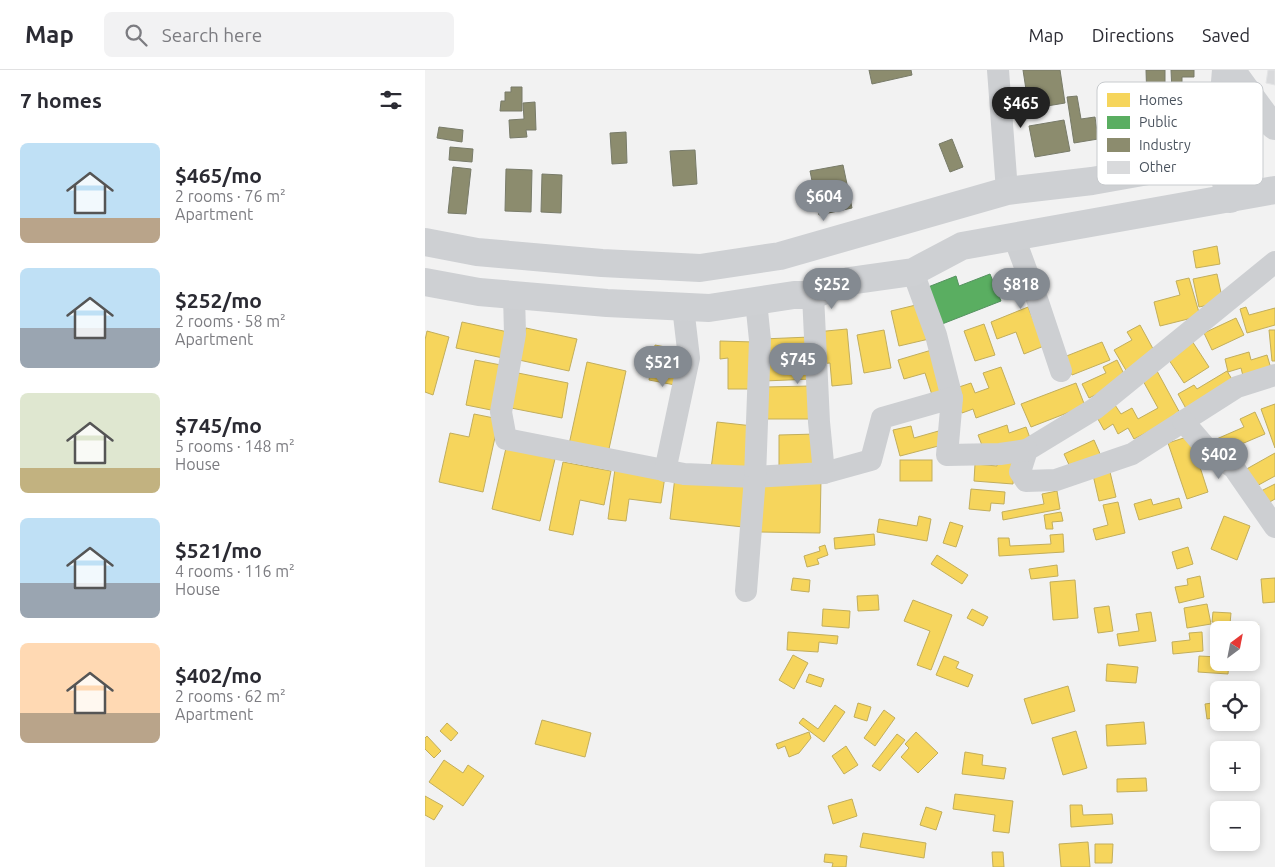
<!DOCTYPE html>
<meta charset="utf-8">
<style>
:root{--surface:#fff;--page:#f2f2f3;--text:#2b2b33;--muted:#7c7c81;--line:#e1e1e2;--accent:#848a91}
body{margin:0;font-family:Ubuntu,sans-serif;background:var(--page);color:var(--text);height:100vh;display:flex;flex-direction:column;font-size:19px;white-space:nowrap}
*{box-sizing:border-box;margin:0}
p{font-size:16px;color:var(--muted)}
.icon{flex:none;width:28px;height:28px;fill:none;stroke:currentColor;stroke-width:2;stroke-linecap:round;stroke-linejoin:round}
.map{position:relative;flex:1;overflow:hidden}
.details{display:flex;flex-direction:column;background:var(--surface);width:425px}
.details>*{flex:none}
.needle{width:32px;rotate:32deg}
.buttons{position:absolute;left:785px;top:551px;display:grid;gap:10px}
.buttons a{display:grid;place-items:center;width:50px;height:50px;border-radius:8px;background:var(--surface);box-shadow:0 2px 8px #0003;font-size:25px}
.price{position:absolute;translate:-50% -42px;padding:0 11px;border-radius:18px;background:var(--accent);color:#fff;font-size:16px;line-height:32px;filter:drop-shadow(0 1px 2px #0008)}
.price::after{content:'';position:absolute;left:50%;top:30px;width:15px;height:11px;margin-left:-8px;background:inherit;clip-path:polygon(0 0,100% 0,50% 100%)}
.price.on{background:#222;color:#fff}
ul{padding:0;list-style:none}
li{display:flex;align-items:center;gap:15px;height:125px;padding:0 20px}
li span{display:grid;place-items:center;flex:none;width:140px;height:100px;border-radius:8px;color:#555}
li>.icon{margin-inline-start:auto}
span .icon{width:60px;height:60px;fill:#fffc;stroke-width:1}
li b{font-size:21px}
h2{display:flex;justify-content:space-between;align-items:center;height:60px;padding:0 20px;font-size:21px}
header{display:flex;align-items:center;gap:30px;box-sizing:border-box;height:70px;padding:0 25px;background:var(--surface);border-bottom:1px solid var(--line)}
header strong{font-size:24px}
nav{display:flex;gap:28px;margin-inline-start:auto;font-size:18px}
.search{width:350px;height:45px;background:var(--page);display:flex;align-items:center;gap:12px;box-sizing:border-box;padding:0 18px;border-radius:8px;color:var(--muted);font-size:19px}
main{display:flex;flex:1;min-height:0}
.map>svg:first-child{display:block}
</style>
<header>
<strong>Map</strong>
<div class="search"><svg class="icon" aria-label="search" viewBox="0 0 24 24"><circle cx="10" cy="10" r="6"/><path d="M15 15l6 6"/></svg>Search here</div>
<nav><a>Map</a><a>Directions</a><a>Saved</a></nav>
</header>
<main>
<section class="details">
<h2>7 homes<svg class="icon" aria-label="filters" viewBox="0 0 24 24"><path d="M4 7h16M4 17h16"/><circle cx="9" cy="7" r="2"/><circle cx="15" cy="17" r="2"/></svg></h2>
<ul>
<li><span style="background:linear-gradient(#bfe0f5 75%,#b9a48a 0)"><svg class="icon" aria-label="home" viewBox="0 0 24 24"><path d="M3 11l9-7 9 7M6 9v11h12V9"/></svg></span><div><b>$465/mo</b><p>2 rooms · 76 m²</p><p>Apartment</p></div></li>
<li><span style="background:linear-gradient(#bfe0f5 60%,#9aa5b1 0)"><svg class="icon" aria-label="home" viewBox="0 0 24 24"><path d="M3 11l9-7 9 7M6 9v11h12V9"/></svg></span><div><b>$252/mo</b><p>2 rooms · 58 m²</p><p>Apartment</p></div></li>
<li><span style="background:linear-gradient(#dfe7d0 75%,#c2b280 0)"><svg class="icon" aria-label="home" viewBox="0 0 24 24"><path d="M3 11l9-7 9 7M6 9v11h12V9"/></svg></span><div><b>$745/mo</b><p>5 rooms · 148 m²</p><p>House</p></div></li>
<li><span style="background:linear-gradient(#bfe0f5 65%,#9aa5b1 0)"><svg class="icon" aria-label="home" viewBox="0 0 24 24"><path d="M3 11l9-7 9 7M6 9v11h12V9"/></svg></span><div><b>$521/mo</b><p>4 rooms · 116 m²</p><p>House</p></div></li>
<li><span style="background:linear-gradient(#ffd9b3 70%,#b9a48a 0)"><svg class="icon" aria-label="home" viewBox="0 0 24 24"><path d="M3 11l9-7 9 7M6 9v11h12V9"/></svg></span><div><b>$402/mo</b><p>2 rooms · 62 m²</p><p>Apartment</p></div></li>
</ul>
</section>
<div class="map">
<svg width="850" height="797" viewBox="0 0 850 797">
<rect width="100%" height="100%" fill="#f2f2f2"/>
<g fill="#f6d55c" stroke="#c2ae5c">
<path d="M792 176 795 194 771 198 768 181Z"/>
<path d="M792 204 798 232 774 237 768 209Z"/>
<path d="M764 208 775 246 735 256 729 232 755 225 751 211Z"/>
<path d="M495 234 504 269 474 276 466 241Z"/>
<path d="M603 237 619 276 599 284 591 262 572 269 566 252Z"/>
<path d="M821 237 824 245 850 238V255L822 263 815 239Z"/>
<path d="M811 248 819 265 787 280 779 263Z"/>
<path d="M37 252 83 262 78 288 31 278Z"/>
<path d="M559 254 570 285 550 291 539 261Z"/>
<path d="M715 255 732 286 702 302 689 280 707 270 702 262Z"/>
<path d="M101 258 152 269 144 301 94 290Z"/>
<path d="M422 259 427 314 407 316 405 293 394 294 391 262Z"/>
<path d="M459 260 466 298 439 303 432 265Z"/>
<path d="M844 260H850V291H847Z"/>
<path d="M2 261 24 267 8 325 0 322V270Z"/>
<path d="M385 267 387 309 339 311 337 269Z"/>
<path d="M295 271 329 272V319H303V288L295 289Z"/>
<path d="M767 271 784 297 759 313 742 287Z"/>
<path d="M677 272 685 290 647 305 639 287Z"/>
<path d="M230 275 256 280 250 315 224 310Z"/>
<path d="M510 279 523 320 507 325 500 303 479 309 473 290Z"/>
<path d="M824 282 826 290 842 285 847 302 819 310 816 298 803 302 800 289Z"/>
<path d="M50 290 81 296 71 341 41 335Z"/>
<path d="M692 290 702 310 664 328 657 314 681 303 678 297Z"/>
<path d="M162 292 201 301 182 388 143 379Z"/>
<path d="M576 297 590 334 551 348 548 339 537 343 528 319 546 313 550 323 564 318 558 303Z"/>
<path d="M732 301 756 345 709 369 703 358 693 364 688 354 679 360 669 342 688 332 696 344 707 338 713 349 733 338 717 309Z"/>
<path d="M802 301 811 316 764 344 753 324 769 315 772 319Z"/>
<path d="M93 303 143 313 137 348 86 338Z"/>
<path d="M651 313 660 336 606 357 596 334Z"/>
<path d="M385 316 386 349H341L340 317Z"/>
<path d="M850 334V378L836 339Z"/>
<path d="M830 342 840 364 793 384 787 371 819 357 815 349Z"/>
<path d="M49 344 74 349 58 422 14 412 25 363 44 367Z"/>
<path d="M292 352 328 356 323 403 286 399Z"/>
<path d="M582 355 584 363 601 357 605 368 560 383 553 365Z"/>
<path d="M486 356 489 368 517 360 521 374 475 386 468 360Z"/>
<path d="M392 364 393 398H354V365Z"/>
<path d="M765 366 783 422 762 429 743 373Z"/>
<path d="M669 370 676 386 646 399 639 384Z"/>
<path d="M81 378 130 389 115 451 67 439Z"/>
<path d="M850 383V406L828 418 818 401Z"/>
<path d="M573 385 590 386 588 414 549 411 550 394 572 396Z"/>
<rect x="475" y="390" width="32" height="21"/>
<path d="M138 392 186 401 179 435 155 430 148 465 124 460Z"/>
<path d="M190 399 240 406 236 433 204 429 201 451 183 449Z"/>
<path d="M685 402 691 427 674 431 668 405Z"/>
<path d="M250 407 322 415 318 457 245 449Z"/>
<path d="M335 407 396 408 395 463 335 462Z"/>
<path d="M850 414V429L841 434 834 422Z"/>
<path d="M546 419 580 422 579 434 566 433 565 441 544 439Z"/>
<path d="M632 421 635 439 578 450 577 442 619 434 617 424Z"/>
<path d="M754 428 757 438 714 450 709 434 726 429 728 435Z"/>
<path d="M693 432 700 463 671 470 668 459 683 455 678 435Z"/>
<path d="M636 442 638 451 627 452 628 459H621L619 445Z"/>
<path d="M494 446 506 449 502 471 452 462 454 449 492 456Z"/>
<path d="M799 446 825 456 812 490 786 479Z"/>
<path d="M525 452 538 456 531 477 518 473Z"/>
<path d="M449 464 450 475 410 479 409 468Z"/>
<path d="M638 464 639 482 574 486 573 468H584L585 476 626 474 625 465Z"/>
<path d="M400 475 403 485 392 489 394 494 382 497 379 486 395 481 394 477Z"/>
<path d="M763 477 768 494 752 499 747 482Z"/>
<path d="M512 485 543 505 537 514 506 494Z"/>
<path d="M632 495 633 506 606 509 604 499Z"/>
<path d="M775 506 779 527 754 533 750 517 763 515 762 509Z"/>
<path d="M368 508 385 510 384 522 366 520Z"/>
<path d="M850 508V532L838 533 836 509Z"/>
<path d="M650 510 653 548 628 550 625 512Z"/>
<path d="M453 525 454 540 433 541 432 526Z"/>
<path d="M488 530 527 545 506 600 492 595 505 561 479 551Z"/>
<path d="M782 534 786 554 762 558 759 538Z"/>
<path d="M684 536 688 561 673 563 669 538Z"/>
<path d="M398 539 425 541 424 558 397 556Z"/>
<path d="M547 539 563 547 558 556 542 548Z"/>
<path d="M726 542 731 571 694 576 692 564 714 561 711 544Z"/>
<path d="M788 542 806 543 805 554 787 552Z"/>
<path d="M820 552 833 554 830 581H826V560H818Z"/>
<path d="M363 562 413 566 412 574 394 572 393 582 362 580Z"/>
<path d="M777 562 778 581 748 584 747 572 765 570 764 563Z"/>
<path d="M368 585 383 593 369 619 354 610Z"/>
<path d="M519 586 534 592 531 598 548 605 543 617 511 605Z"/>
<path d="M774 586 794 587V592H804L803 604 773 602Z"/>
<path d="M682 594 713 597 711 613 681 611Z"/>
<path d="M384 604 399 609 396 617 381 612Z"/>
<path d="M643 616 650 641 607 654 599 629Z"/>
<path d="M794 632V647L782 649 780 634Z"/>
<path d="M433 633 446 637 442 651 429 647Z"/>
<path d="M410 635 420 642 399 672 374 653 378 648 393 659Z"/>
<path d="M459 640 470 648 450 676 439 668Z"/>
<path d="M117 650 166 663 160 687 110 674Z"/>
<path d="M719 652 721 674 682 676 681 655Z"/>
<path d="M22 653 33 663 26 671 15 661Z"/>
<path d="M651 661 662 698 638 705 627 668Z"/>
<path d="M384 662 386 668 374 683 364 687 360 676 353 679 351 674Z"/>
<path d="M491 662 513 683 493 703 476 687 484 678 480 674Z"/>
<path d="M472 664 480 670 455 701 447 696Z"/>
<path d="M2 666 16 681 9 688 0 679V668Z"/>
<path d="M421 676 433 695 419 704 407 686Z"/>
<path d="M540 682 558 685 557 695 581 698 579 709 537 704Z"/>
<path d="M19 690 38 703 43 695 59 706 38 736 4 712Z"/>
<path d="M721 708 722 721 692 722V709Z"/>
<path d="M530 724 588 731 584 763 568 761 570 745 528 739Z"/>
<path d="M0 726 18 736 9 750 0 745Z"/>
<path d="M427 729 432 746 408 754 403 736Z"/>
<path d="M645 735H657L658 745 687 744 688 754 646 757Z"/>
<path d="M501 737 517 742 511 760 495 755Z"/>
<path d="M438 763 501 773 499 788 435 777Z"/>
<path d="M663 772 665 797H636L634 774Z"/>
<path d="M670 774H688L687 793H670Z"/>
<path d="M567 782H578L579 797H568Z"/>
<path d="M400 784 422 786 421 797H407L408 793 399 792Z"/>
</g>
<path fill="#5aae61" stroke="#559260" d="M565 204 576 231 512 256 498 219 531 206 534 216Z"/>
<g fill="#8c8c6e" stroke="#787b69">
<path d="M444 0H486L487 5 447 14Z"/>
<path d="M598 0H635L640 33 604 39Z"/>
<path d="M721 0H740V32H722Z"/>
<path d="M746 0H769V7H757V22H747Z"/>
<path d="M86 17H97V41H75L76 31H80V22H86Z"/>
<path d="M652 26 656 49 670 47 673 69 649 73 642 27Z"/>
<path d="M110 32 111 60H101L102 67 85 68 84 50 99 49 98 33Z"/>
<path d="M639 50 645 81 610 87 604 56Z"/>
<path d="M14 57 38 60 37 72 12 68Z"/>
<path d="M201 62 202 93 187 94 185 63Z"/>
<path d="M527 69 538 97 525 102 514 74Z"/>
<path d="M25 77 48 79 47 92 24 90Z"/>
<path d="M270 80 272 114 248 116 245 81Z"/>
<path d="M418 95 427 138 394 145 385 101Z"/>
<path d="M28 97 46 99 41 144 23 143Z"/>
<path d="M81 99 107 100 106 142 80 141Z"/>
<path d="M117 104 137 105 136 143 116 142Z"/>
</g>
<path fill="#d9dadc" stroke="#e3e4e5" d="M843 0H850V15L841 13Z"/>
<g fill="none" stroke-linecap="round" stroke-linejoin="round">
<g stroke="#cdcfd2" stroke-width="22">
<path d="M573 0 582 121"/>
<path d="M589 167 613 232 636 301"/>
<path d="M850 192 671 338 602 380 595 402 601 411 631 410 707 384 812 317 850 305"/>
<path d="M488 202 511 265 527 328"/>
<path d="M89 225 90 264 76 342 81 369 259 404 330 407 399 403 446 390 457 348 527 328 522 385 575 384 602 380"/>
<path d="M388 225 394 352 399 403"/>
<path d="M758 351 782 379 809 398 850 457"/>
<path d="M240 401 264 288 258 237"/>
<path d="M321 521 330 407 335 270 331 231"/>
</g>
<g stroke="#ced0d3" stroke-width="28">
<path d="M801 0 794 84 805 129"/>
<path d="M806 0 841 48 850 56"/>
<path d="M0 172 52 182 177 193 275 198 355 186 582 121 667 111 751 96 794 84"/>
<path d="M0 212 54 222 182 233 284 238 369 225H388L424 211 488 202 537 176 850 120"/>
</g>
</g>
<rect x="672" y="12" width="166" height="103" rx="8" fill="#fff" stroke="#c8cbce" stroke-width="1"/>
<rect x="682" y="23" width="23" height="14" fill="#f6d55c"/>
<rect x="682" y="46" width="23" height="13" fill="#5aae61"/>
<rect x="682" y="68" width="23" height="14" fill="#8c8c6e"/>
<rect x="682" y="91" width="23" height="13" fill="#d9dadc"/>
<g font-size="14" fill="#49525d">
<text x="714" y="35">Homes</text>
<text x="714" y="57">Public</text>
<text x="714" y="80">Industry</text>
<text x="714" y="102">Other</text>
</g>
</svg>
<div class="buttons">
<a><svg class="needle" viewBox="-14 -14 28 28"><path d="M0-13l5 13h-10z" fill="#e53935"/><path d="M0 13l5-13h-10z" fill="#7c7c81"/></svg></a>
<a><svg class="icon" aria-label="locate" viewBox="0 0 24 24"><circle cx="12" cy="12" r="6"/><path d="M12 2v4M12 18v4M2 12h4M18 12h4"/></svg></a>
<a>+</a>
<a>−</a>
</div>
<b class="price on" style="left:596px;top:59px">$465</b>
<b class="price" style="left:399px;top:152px">$604</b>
<b class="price" style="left:407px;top:240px">$252</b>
<b class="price" style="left:596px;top:240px">$818</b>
<b class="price" style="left:373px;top:315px">$745</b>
<b class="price" style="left:238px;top:318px">$521</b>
<b class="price" style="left:794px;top:410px">$402</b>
</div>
</main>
